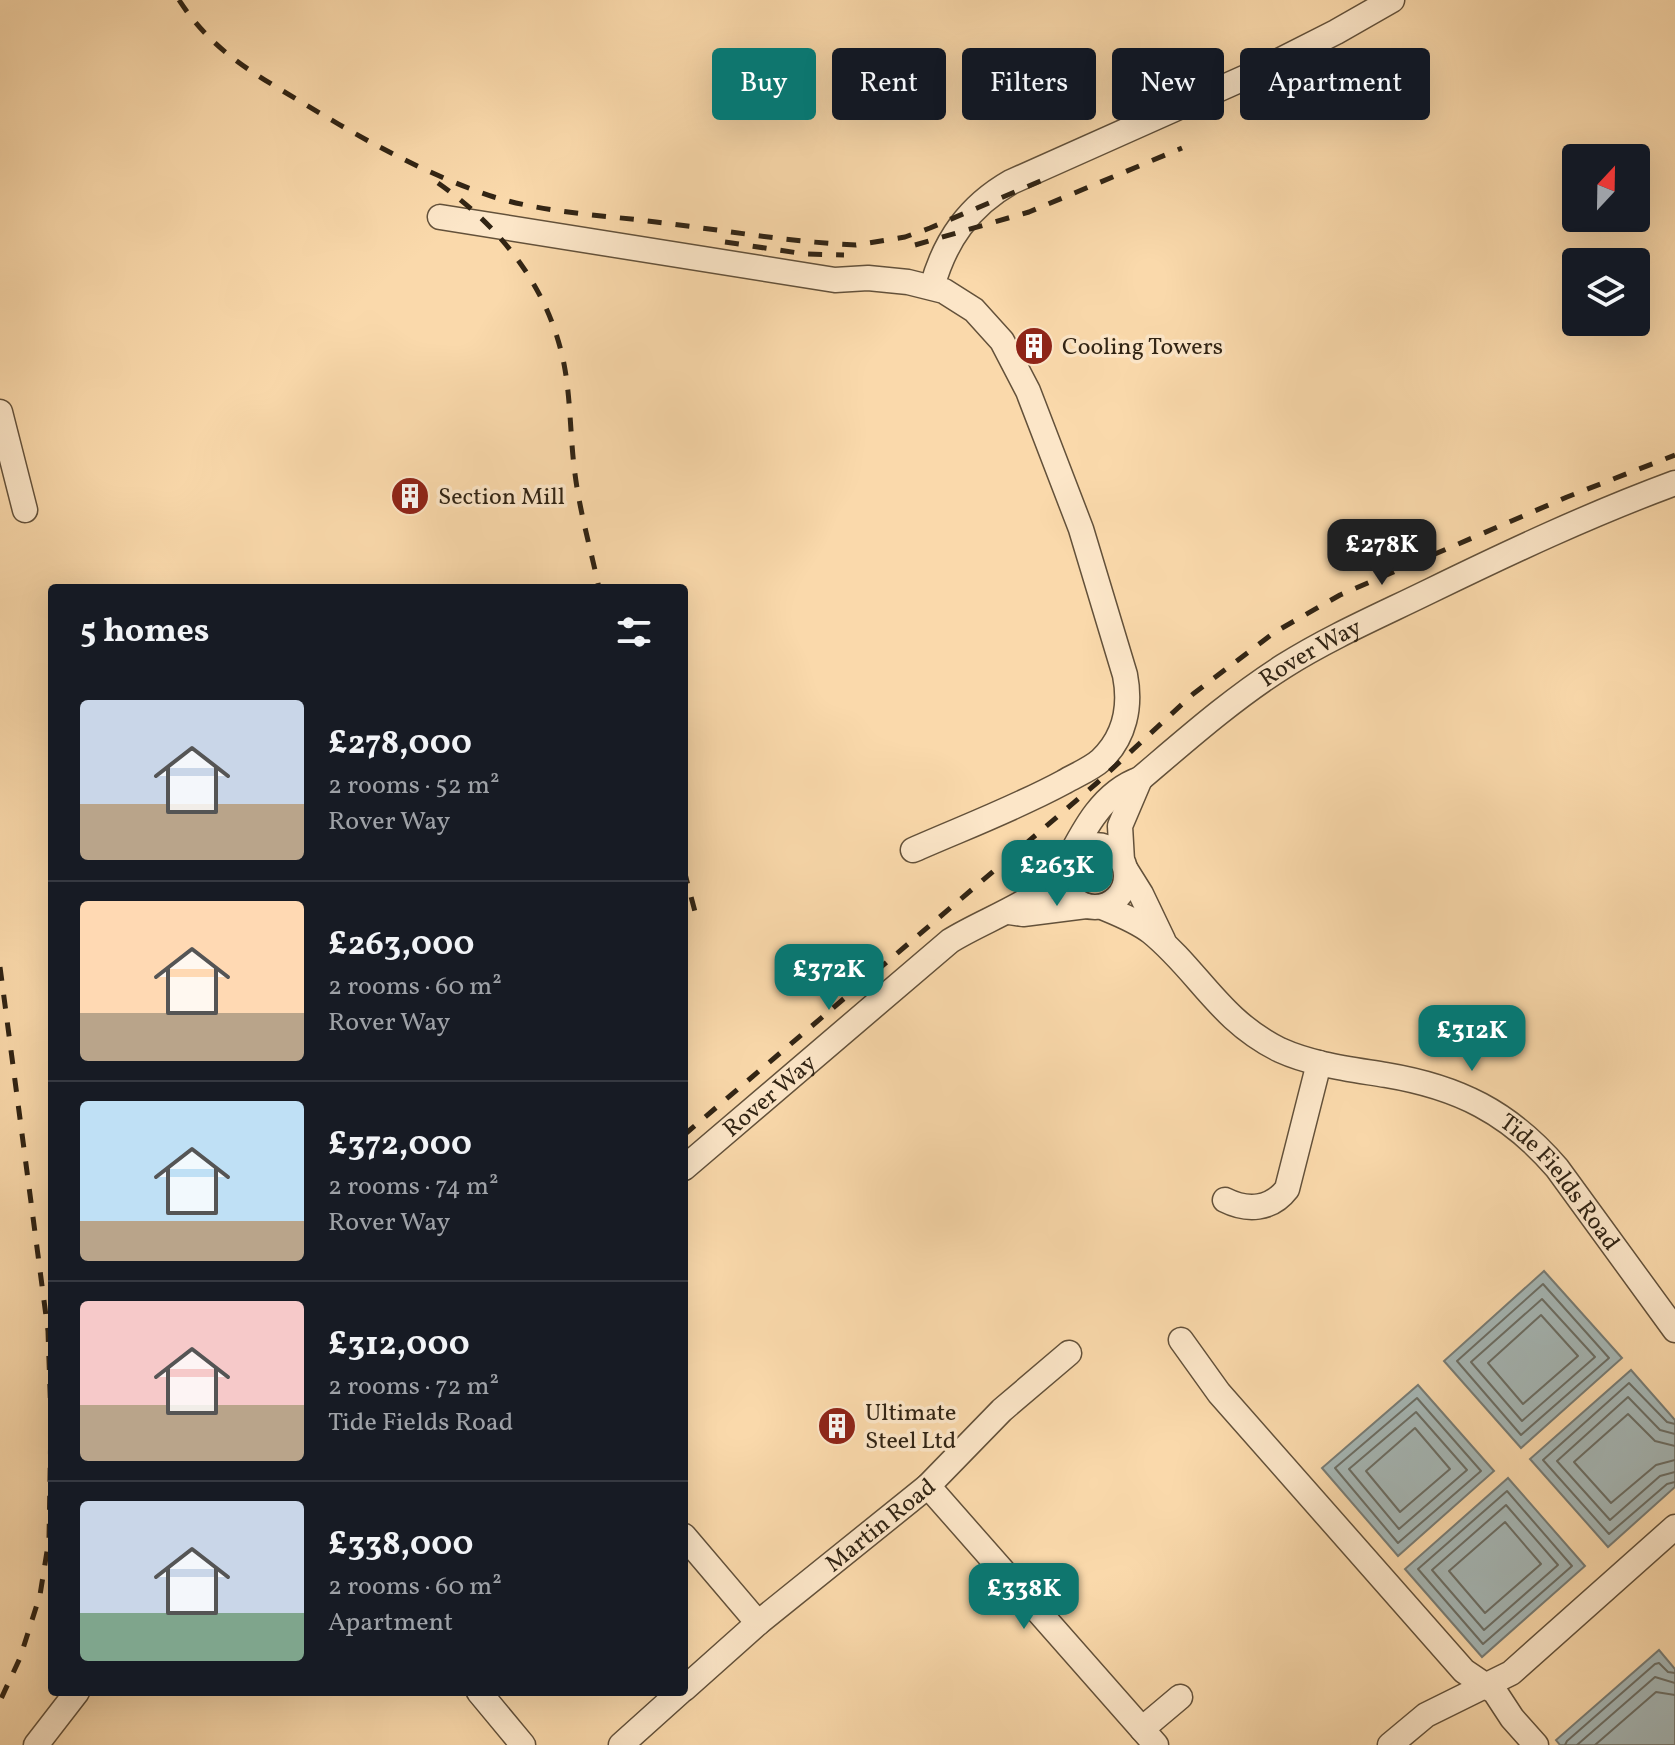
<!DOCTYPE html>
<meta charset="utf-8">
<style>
:root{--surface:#171b24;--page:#20242c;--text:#f1f3f6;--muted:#9ea1a6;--line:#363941;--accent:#0f766e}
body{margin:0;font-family:Vollkorn,serif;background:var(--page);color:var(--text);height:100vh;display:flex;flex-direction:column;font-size:30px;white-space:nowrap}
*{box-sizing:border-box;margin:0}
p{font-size:26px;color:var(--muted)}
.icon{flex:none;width:44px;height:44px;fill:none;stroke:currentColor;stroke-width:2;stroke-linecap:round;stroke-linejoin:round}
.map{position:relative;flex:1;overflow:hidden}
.sheet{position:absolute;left:48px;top:584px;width:640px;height:1112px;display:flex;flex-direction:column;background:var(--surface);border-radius:8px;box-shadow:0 8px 32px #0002}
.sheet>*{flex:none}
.guide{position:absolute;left:712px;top:48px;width:760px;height:72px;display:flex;gap:16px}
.needle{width:52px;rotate:22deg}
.tools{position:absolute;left:1562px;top:144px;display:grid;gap:16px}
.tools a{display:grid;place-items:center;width:88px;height:88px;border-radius:8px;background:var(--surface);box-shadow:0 8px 32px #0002;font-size:40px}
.price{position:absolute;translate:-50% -68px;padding:0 18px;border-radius:16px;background:var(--accent);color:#fff;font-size:26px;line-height:52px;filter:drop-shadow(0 2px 4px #0008)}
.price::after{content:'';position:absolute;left:50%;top:48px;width:24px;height:18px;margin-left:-12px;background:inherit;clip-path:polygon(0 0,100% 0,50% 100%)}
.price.on{background:#222;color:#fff}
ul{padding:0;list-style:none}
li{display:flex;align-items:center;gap:24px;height:200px;padding:0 32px}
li+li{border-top:2px solid var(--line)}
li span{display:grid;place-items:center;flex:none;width:224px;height:160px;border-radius:8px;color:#555}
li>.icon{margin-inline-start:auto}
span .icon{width:96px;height:96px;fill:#fffc;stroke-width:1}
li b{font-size:34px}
h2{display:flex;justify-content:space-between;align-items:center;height:96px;padding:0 32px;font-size:34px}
.tag{padding:0 28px;border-radius:8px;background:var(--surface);box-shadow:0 8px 32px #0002;font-size:28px;line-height:72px}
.tag.on{background:var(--accent);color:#fff}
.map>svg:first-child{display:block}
</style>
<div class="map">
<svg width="1675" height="1745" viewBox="0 0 1675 1745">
<rect width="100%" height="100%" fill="#fad9ab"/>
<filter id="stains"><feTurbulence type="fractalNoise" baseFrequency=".0025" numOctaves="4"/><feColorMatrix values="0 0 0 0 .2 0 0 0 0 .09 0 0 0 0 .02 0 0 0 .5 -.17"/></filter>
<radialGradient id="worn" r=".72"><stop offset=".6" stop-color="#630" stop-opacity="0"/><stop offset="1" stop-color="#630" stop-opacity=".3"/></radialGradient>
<g fill="#a5b7b6" stroke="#777c75" stroke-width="2">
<path d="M1544 1271 1622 1358 1521 1448 1444 1361Z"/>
<path d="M1631 1370 1675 1420V1487L1608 1547 1530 1459Z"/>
<path d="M1418 1385 1494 1471 1398 1556 1322 1468Z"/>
<path d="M1508 1478 1585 1566 1482 1657 1405 1569Z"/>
<path d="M1659 1650 1675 1669V1745H1560L1556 1740Z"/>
</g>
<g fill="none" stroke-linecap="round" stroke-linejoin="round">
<g stroke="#6b6e65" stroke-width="2">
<path d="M1543 1284 1609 1358 1521 1435 1457 1361Z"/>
<path d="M1542 1299 1595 1357 1522 1421 1471 1362Z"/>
<path d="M1541 1315 1578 1356 1523 1404 1488 1363Z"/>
<path d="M1417 1398 1481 1471 1398 1543 1335 1468Z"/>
<path d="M1416 1412 1467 1470 1399 1529 1349 1469Z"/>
<path d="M1675 1424 1667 1422 1629 1383 1543 1460 1609 1534 1667 1484 1675 1482"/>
<path d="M1415 1428 1450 1469 1400 1512 1366 1471Z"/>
<path d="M1675 1434 1660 1430 1628 1397 1557 1461 1610 1520 1660 1476 1675 1472"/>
<path d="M1675 1446 1655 1441 1628 1414 1574 1462 1611 1503 1656 1465 1675 1460"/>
<path d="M1507 1491 1572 1566 1483 1644 1418 1569Z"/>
<path d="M1506 1505 1558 1565 1484 1630 1432 1570Z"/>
<path d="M1505 1522 1541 1564 1485 1613 1449 1571Z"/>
<path d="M1565 1745 1567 1741 1655 1664 1659 1663 1668 1672 1675 1673"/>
<path d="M1577 1745 1655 1677 1675 1683"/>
<path d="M1595 1745 1656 1692 1675 1695"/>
</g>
<defs>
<g id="minor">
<path d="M440 217 835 280 868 278 908 282 944 291 974 310 1002 341 1028 391 1081 529 1125 675C1131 706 1125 737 1101 760 1091 769 1076 775 1064 782 1016 808 963 828 913 850"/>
<path d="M932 287C945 240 969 206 1011 182L1253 74 1336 32 1392 0"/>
<path d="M0 412 25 510"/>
<circle cx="1095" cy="876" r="31"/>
<path d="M1122 861 1120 826 1140 779"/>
<path id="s1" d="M1067 862C1084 829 1103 792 1140 779 1186 740 1232 699 1284 666 1330 637 1381 615 1430 591 1510 552 1591 514 1675 483"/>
<path d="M1126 870 1141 894 1163 940"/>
<path id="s2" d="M1102 907C1119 914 1137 921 1151 932 1199 971 1219 1020 1280 1050 1313 1065 1350 1069 1386 1075 1458 1087 1509 1112 1557 1168L1675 1330"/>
<path d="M1009 912 1023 914 1086 906"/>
<path id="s3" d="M684 1168 950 941C985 919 1041 901 1065 869"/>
<path d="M1225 1200C1247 1211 1271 1210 1287 1189L1319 1063"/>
<path d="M1181 1340 1219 1393 1464 1671 1495 1692 1512 1718 1536 1745"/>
<path d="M928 1486 1156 1745"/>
<path d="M684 1536 758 1623"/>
<path id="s4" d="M684 1689 758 1623 928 1486 1002 1410 1069 1353"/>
<path d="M479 1692 523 1745"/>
<path d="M1142 1729 1180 1697"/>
<path d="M36 1745 77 1692"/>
<path d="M621 1745 680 1692"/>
<path d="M1390 1745 1426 1715 1511 1673 1675 1527"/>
</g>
</defs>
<use href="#minor" stroke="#63513a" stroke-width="27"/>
<use href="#minor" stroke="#fce6c8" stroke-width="24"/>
<g stroke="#312414" stroke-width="5" stroke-dasharray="14 14" stroke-linecap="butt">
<path d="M179 0C212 51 253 73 303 103 364 140 427 175 494 197 547 213 602 215 656 222 723 230 789 242 856 245L905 237 930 228 1050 177"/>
<path d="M438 183C501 227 549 288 564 364 571 400 570 438 575 474 580 513 591 550 599 588"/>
<path d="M725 242 805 254 844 255"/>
<path d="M915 245 1029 212 1182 148"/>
<path d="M684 870 698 923"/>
<path d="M0 967 48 1331 51 1419 49 1539 40 1595 20 1658 0 1701"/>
<path d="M684 1135 1098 782 1193 694 1275 632 1340 595 1567 497 1675 455"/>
</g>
</g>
<defs>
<symbol id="building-disc" viewBox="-11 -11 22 22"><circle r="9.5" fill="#8f2418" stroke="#fce6c8"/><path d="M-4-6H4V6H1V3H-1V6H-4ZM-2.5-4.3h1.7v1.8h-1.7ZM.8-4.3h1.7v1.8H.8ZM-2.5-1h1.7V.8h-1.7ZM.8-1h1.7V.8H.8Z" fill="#fff"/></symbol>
</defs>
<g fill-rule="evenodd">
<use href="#building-disc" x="1012" y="324" width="44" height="44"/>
<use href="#building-disc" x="388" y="474" width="44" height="44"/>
<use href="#building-disc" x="815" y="1404" width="44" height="44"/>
</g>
<g text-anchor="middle" stroke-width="7" stroke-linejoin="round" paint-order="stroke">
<g font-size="24" fill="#312414" stroke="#fce6c8" text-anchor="start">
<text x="1062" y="354">Cooling Towers</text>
<text x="438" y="504">Section Mill</text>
<text x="865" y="1420">Ultimate<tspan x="865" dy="28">Steel Ltd</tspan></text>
</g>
<g font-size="24" fill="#312414" stroke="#fce6c8">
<text dy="8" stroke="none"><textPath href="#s1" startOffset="326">Rover Way</textPath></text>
<text dy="8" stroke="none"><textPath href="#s3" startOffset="112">Rover Way</textPath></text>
<text dy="8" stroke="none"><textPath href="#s2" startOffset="552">Tide Fields Road</textPath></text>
<text dy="8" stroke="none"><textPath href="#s4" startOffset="256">Martin Road</textPath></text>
</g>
</g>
<rect width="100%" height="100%" filter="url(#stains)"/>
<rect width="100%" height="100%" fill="url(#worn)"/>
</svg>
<div class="tools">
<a><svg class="needle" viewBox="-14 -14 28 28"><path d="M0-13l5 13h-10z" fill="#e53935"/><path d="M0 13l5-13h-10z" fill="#9ea1a6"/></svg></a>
<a><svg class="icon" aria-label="layers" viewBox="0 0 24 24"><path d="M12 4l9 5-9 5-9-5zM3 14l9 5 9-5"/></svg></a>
</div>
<b class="price on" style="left:1382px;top:587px">£278K</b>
<b class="price" style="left:1057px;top:908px">£263K</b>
<b class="price" style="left:829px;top:1012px">£372K</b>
<b class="price" style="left:1472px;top:1073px">£312K</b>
<b class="price" style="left:1024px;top:1631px">£338K</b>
<div class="guide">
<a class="tag on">Buy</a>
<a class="tag">Rent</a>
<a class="tag">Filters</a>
<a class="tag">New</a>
<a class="tag">Apartment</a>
</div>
<section class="sheet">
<h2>5 homes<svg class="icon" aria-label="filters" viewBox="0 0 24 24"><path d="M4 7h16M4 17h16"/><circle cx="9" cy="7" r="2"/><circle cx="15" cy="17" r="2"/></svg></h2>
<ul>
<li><span style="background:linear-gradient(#c9d6e8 65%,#b9a48a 0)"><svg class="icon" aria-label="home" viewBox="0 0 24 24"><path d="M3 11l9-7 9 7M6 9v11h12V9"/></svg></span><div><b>£278,000</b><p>2 rooms · 52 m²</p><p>Rover Way</p></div></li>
<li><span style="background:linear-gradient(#ffd9b3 70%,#b9a48a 0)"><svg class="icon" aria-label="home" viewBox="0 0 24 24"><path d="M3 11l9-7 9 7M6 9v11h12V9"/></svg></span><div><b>£263,000</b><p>2 rooms · 60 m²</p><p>Rover Way</p></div></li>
<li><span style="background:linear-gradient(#bfe0f5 75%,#b9a48a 0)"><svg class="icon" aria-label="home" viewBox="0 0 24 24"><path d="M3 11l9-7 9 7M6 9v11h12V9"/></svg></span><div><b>£372,000</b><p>2 rooms · 74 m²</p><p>Rover Way</p></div></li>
<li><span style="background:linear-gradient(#f6c9c9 65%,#b9a48a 0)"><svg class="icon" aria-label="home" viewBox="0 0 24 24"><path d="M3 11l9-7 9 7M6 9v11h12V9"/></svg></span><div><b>£312,000</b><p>2 rooms · 72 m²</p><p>Tide Fields Road</p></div></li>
<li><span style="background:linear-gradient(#c9d6e8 70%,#7fa58c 0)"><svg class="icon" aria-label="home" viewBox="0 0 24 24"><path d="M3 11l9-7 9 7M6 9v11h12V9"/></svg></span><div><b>£338,000</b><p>2 rooms · 60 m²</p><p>Apartment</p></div></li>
</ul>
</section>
</div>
